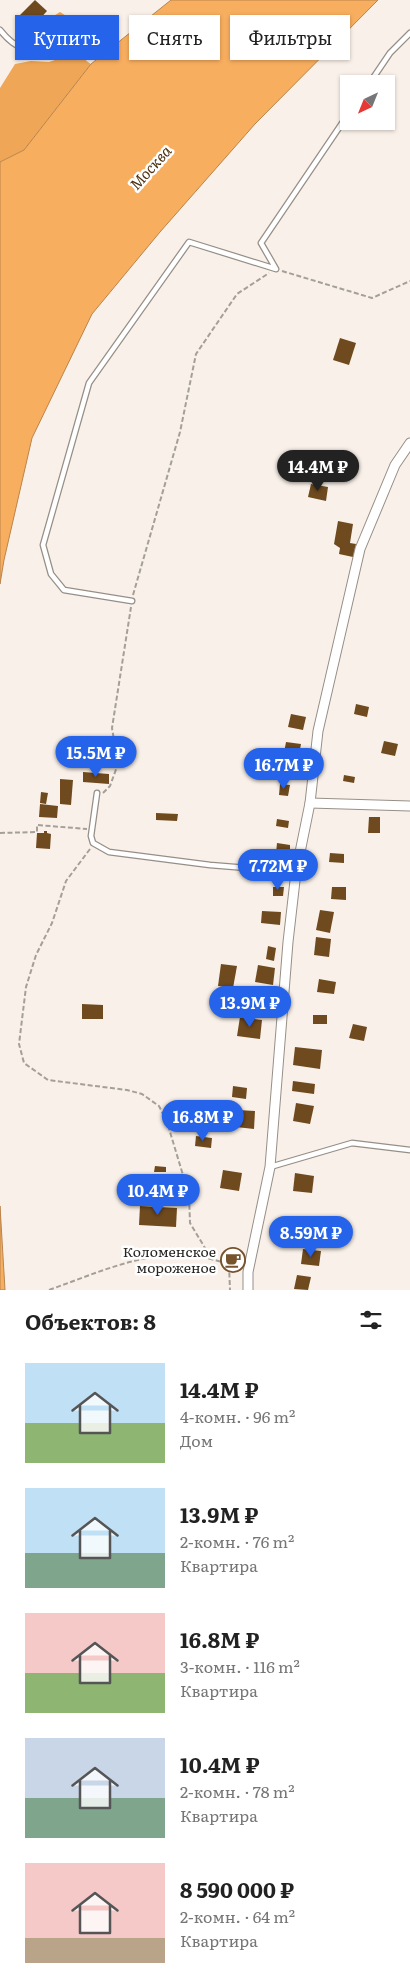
<!DOCTYPE html>
<html lang="ru">
<meta charset="utf-8">
<style>
:root{--surface:#fff;--page:#f6f6f6;--text:#222;--muted:#767676;--accent:#2563eb}
body{margin:0;font-family:Literata,serif;background:var(--page);color:var(--text);height:100vh;display:flex;flex-direction:column;font-size:19px;white-space:nowrap}
*{box-sizing:border-box;margin:0}
p{font-size:16px;color:var(--muted)}
.icon{flex:none;width:28px;height:28px;fill:none;stroke:currentColor;stroke-width:2;stroke-linecap:round;stroke-linejoin:round}
.map{position:relative;height:1290px;overflow:hidden}
.panel{display:flex;flex-direction:column;background:var(--surface);flex:1}
.panel>*{flex:none}
.top-card{position:absolute;left:15px;top:15px;width:380px;height:45px;display:flex;gap:10px}
.needle{width:32px;rotate:223deg}
.buttons{position:absolute;left:340px;top:75px;display:grid;gap:10px}
.buttons a{display:grid;place-items:center;width:55px;height:55px;border-radius:0px;background:var(--surface);box-shadow:0 1px 4px #0004;font-size:25px}
.price{position:absolute;translate:-50% -42px;padding:0 11px;border-radius:18px;background:var(--accent);color:#fff;font-size:16px;line-height:32px;filter:drop-shadow(0 1px 2px #0008)}
.price::after{content:'';position:absolute;left:50%;top:30px;width:15px;height:11px;margin-left:-8px;background:inherit;clip-path:polygon(0 0,100% 0,50% 100%)}
.price.selected{background:#222;color:#fff}
ul{padding:0;list-style:none}
li{display:flex;align-items:center;gap:15px;height:125px;padding:0 25px}
li span{display:grid;place-items:center;flex:none;width:140px;height:100px;border-radius:0px;color:#555}
li>.icon{margin-inline-start:auto}
span .icon{width:60px;height:60px;fill:#fffc;stroke-width:1}
li b{font-size:21px}
h2{display:flex;justify-content:space-between;align-items:center;height:60px;padding:0 25px;font-size:21px}
.chip{padding:0 18px;border-radius:0px;background:var(--surface);box-shadow:0 1px 4px #0004;font-size:18px;line-height:45px}
.chip.selected{background:var(--accent);color:#fff}
.map>svg:first-child{display:block}
</style>
<div class="map">
<svg width="410" height="1290" viewBox="0 0 410 1290">
<rect width="100%" height="100%" fill="#f9f1e9"/>
<path fill="#efa657" d="M60 12C86 26 69 51 91 64L24 150 0 162V88L15 64 31 61 49 62 58 59 59 48 48 33 47 20Z"/>
<g fill="#f8ae5f" stroke="#b9844c">
<path d="M171 0H378L255 124 160 232 92 314 32 438 4 560 0 584V162L24 150 91 64Z"/>
<path d="M0 1206 5 1290H0Z"/>
</g>
<g fill="#6f4a1f">
<path d="M35 0 47 11 29 31 16 19Z"/>
<path d="M340 338 356 343 349 365 333 360Z"/>
<path d="M311 484 328 487 326 501 308 497Z"/>
<path d="M338 521 353 524 350 543 356 544 353 557 339 554 340 548 334 544Z"/>
<path d="M356 704 369 707 367 717 354 714Z"/>
<path d="M291 714 306 717 303 730 288 727Z"/>
<path d="M384 741 398 744 395 756 381 753Z"/>
<path d="M286 742 301 744 299 755 284 753Z"/>
<path d="M285 766 298 767 297 777 284 776Z"/>
<path d="M83 772 109 774V784L83 782Z"/>
<path d="M344 775 355 777 354 783 343 781Z"/>
<path d="M60 779 73 780 71 805 60 804Z"/>
<path d="M280 784 290 785 288 796 279 795Z"/>
<path d="M41 792 48 793 46 804 40 803Z"/>
<path d="M40 804 58 806 57 818 39 817Z"/>
<path d="M156 813 178 814 177 821 156 820Z"/>
<path d="M369 817H380V833H368Z"/>
<path d="M277 819 289 821 288 828 276 826Z"/>
<path d="M44 831H47V833L51 834 50 849 36 848 37 833H44Z"/>
<path d="M277 843 290 845V854L276 853Z"/>
<path d="M330 853 344 854V863L329 862Z"/>
<path d="M273 887H284L283 896H273Z"/>
<path d="M332 887H346V900L331 899Z"/>
<path d="M320 910 334 912 330 933 316 930Z"/>
<path d="M262 911 281 912 280 925 261 923Z"/>
<path d="M316 937 331 939 329 957 314 955Z"/>
<path d="M268 946 276 948 274 961 266 959Z"/>
<path d="M221 964 237 966 233 988 218 986Z"/>
<path d="M258 965 275 968 273 985 255 982Z"/>
<path d="M319 979 336 982 334 994 317 992Z"/>
<path d="M82 1004 103 1005V1019H82Z"/>
<rect x="313" y="1015" width="14" height="9"/>
<path d="M240 1017 262 1020 260 1039 237 1036Z"/>
<path d="M353 1024 367 1027 364 1041 349 1038Z"/>
<path d="M295 1047 322 1050 320 1069 293 1065Z"/>
<path d="M293 1081 315 1084 314 1094 292 1091Z"/>
<path d="M233 1086 247 1088 246 1099 232 1097Z"/>
<path d="M296 1103 314 1106 310 1124 293 1121Z"/>
<path d="M238 1110 255 1111 254 1129 236 1127Z"/>
<path d="M196 1136 212 1138 211 1148 195 1146Z"/>
<path d="M155 1166 166 1167V1172H154Z"/>
<path d="M223 1170 242 1173 239 1191 220 1188Z"/>
<path d="M295 1173 314 1176 312 1193 293 1191Z"/>
<path d="M140 1206 177 1208 176 1227 139 1225Z"/>
<path d="M303 1249 321 1251 319 1266 301 1264Z"/>
<path d="M297 1275 311 1277 308 1290 294 1289Z"/>
</g>
<g fill="none" stroke-linecap="round" stroke-linejoin="round">
<defs>
<g id="lane">
<path d="M0 30C16 50 26 51 51 51"/>
<path d="M369 84 390 53 410 33"/>
<path d="M132 601 64 590 51 574 43 545 89 383 189 242 276 269 261 243 349 113"/>
<path d="M97 793 91 836 93 843 109 852 210 865 296 872"/>
<path d="M270 1167 352 1143 410 1150"/>
</g>
<g id="street">
<path d="M310 803 410 806"/>
<path d="M248 1290V1272L270 1167 288 942 296 872 310 803 318 731 360 549 395 465 410 443"/>
</g>
</defs>
<use href="#lane" stroke="#968f88" stroke-width="7"/>
<use href="#street" stroke="#968f88" stroke-width="11"/>
<g stroke="#a59f99" stroke-width="2" stroke-dasharray="5 2.5" stroke-linecap="butt">
<path d="M282 271 372 298 410 281"/>
<path d="M133 595 180 432 196 354 237 294 269 273"/>
<path d="M103 793 110 786 118 764 112 728 131 607"/>
<path d="M0 833 37 832V825L87 829"/>
<path d="M90 849 66 881 52 923 36 955 26 987 19 1044 24 1063 48 1080 127 1090 142 1094 159 1106 167 1122 189 1195 190 1223 211 1258"/>
<path d="M229 1265 230 1290"/>
<path d="M49 1290C116 1266 168 1239 239 1268"/>
</g>
<use href="#lane" stroke="#fff" stroke-width="4.5"/>
<use href="#street" stroke="#fff" stroke-width="9"/>
</g>
<defs>
<symbol id="cafe-ring" viewBox="-11 -11 22 22"><circle r="9.5" fill="#fff" stroke="#77532d" stroke-width="1.5"/><path d="M-5.5-4.5H6V0H3Q3 3.5 0 3.5H-2.5Q-5.5 3.5-5.5 0ZM3-3.2v2h1.7v-2ZM-6 4.5H4V6H-6Z" fill="#77532d"/></symbol>
</defs>
<g fill-rule="evenodd">
<use href="#cafe-ring" x="219" y="1246" width="28" height="28"/>
</g>
<g text-anchor="middle" stroke-width="5" stroke-linejoin="round" paint-order="stroke">
<g font-size="14" fill="#262320" stroke="#fff" text-anchor="end">
<text x="216" y="1257">Коломенское<tspan x="216" dy="16">мороженое</tspan></text>
</g>
<g font-size="15" font-style="italic" fill="#4e310f" stroke="#fff">
<text transform="translate(151 168) rotate(-48)" y="5">Москва</text>
</g>
</g>
</svg>
<div class="buttons">
<a><svg class="needle" viewBox="-14 -14 28 28"><path d="M0-13l5 13h-10z" fill="#e53935"/><path d="M0 13l5-13h-10z" fill="#767676"/></svg></a>
</div>
<b class="price selected" style="left:318px;top:492px">14.4M ₽</b>
<b class="price" style="left:96px;top:778px">15.5M ₽</b>
<b class="price" style="left:284px;top:790px">16.7M ₽</b>
<b class="price" style="left:278px;top:891px">7.72M ₽</b>
<b class="price" style="left:250px;top:1028px">13.9M ₽</b>
<b class="price" style="left:203px;top:1142px">16.8M ₽</b>
<b class="price" style="left:158px;top:1216px">10.4M ₽</b>
<b class="price" style="left:311px;top:1258px">8.59M ₽</b>
<div class="top-card">
<a class="chip selected">Купить</a>
<a class="chip">Снять</a>
<a class="chip">Фильтры</a>
</div>
</div>
<section class="panel">
<h2>Объектов: 8<svg class="icon" aria-label="filters" viewBox="0 0 24 24"><path d="M4 7h16M4 17h16"/><circle cx="9" cy="7" r="2"/><circle cx="15" cy="17" r="2"/></svg></h2>
<ul>
<li><span style="background:linear-gradient(#bfe0f5 60%,#8fb573 0)"><svg class="icon" aria-label="home" viewBox="0 0 24 24"><path d="M3 11l9-7 9 7M6 9v11h12V9"/></svg></span><div><b>14.4M ₽</b><p>4-комн. · 96 m²</p><p>Дом</p></div></li>
<li><span style="background:linear-gradient(#bfe0f5 65%,#7fa58c 0)"><svg class="icon" aria-label="home" viewBox="0 0 24 24"><path d="M3 11l9-7 9 7M6 9v11h12V9"/></svg></span><div><b>13.9M ₽</b><p>2-комн. · 76 m²</p><p>Квартира</p></div></li>
<li><span style="background:linear-gradient(#f6c9c9 60%,#8fb573 0)"><svg class="icon" aria-label="home" viewBox="0 0 24 24"><path d="M3 11l9-7 9 7M6 9v11h12V9"/></svg></span><div><b>16.8M ₽</b><p>3-комн. · 116 m²</p><p>Квартира</p></div></li>
<li><span style="background:linear-gradient(#c9d6e8 60%,#7fa58c 0)"><svg class="icon" aria-label="home" viewBox="0 0 24 24"><path d="M3 11l9-7 9 7M6 9v11h12V9"/></svg></span><div><b>10.4M ₽</b><p>2-комн. · 78 m²</p><p>Квартира</p></div></li>
<li><span style="background:linear-gradient(#f6c9c9 75%,#b9a48a 0)"><svg class="icon" aria-label="home" viewBox="0 0 24 24"><path d="M3 11l9-7 9 7M6 9v11h12V9"/></svg></span><div><b>8 590 000 ₽</b><p>2-комн. · 64 m²</p><p>Квартира</p></div></li>
</ul>
</section>
